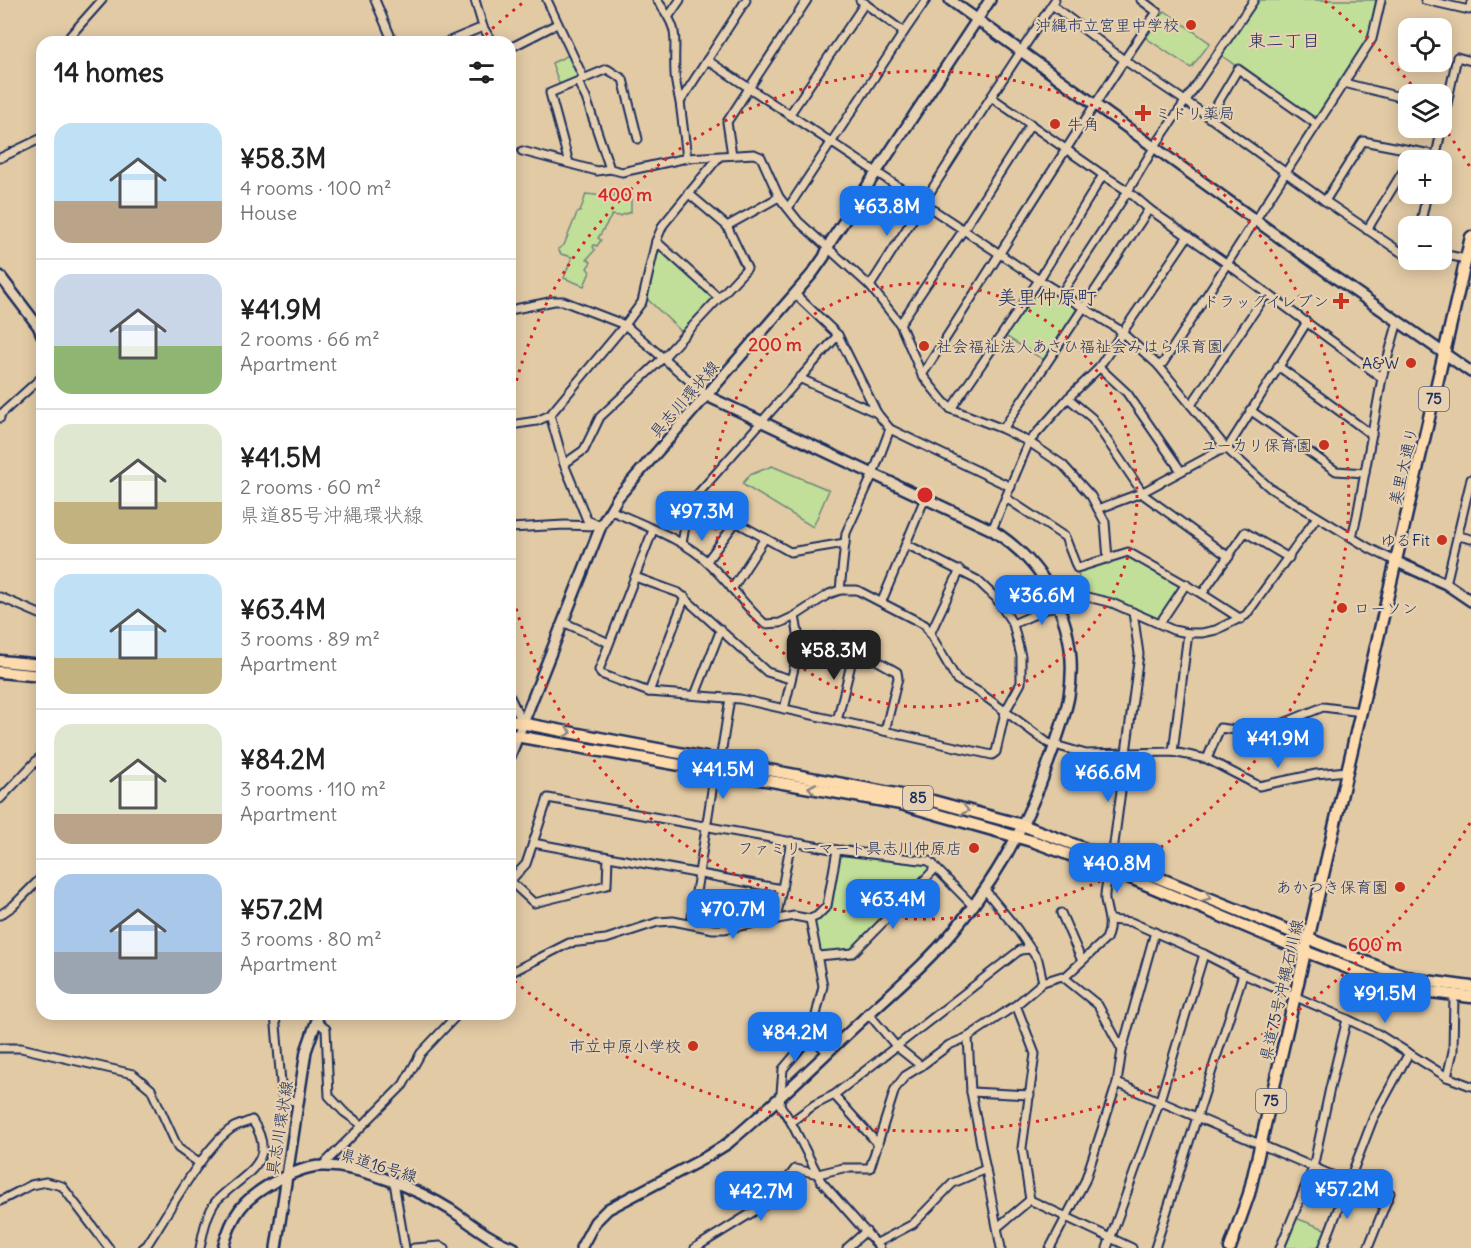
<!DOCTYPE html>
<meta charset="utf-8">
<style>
:root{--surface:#fff;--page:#f6f6f6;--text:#222;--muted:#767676;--line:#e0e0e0;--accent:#1a73e8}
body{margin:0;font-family:Delius,"Klee One",sans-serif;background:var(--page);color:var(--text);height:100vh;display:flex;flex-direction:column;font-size:22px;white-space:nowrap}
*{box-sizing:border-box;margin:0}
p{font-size:20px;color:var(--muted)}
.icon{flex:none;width:33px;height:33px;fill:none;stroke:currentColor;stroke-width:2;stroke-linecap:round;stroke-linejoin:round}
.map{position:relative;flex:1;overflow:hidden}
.panel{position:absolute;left:36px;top:36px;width:480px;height:984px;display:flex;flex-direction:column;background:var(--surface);border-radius:18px;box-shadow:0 3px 15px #0003}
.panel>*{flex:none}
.tools{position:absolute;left:1398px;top:18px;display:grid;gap:12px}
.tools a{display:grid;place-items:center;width:54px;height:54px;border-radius:12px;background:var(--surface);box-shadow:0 3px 15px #0003;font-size:30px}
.price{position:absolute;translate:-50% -51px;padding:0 14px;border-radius:12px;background:var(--accent);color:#fff;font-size:20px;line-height:39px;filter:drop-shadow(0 2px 3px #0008)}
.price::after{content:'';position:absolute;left:50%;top:36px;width:18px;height:14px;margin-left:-9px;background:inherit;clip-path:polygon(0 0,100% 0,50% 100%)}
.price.on{background:#222;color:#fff}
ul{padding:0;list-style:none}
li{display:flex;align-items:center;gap:18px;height:150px;padding:0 18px}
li+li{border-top:2px solid var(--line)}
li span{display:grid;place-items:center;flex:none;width:168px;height:120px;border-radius:18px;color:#555}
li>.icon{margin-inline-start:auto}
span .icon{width:72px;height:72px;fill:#fffc;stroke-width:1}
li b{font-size:26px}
h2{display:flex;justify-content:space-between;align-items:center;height:72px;padding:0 18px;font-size:26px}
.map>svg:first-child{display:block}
</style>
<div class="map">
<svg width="1471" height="1248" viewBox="0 0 1471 1248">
<rect width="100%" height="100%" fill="#e2caa5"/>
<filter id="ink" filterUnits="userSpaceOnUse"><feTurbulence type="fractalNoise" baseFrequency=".0167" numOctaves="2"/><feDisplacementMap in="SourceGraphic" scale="12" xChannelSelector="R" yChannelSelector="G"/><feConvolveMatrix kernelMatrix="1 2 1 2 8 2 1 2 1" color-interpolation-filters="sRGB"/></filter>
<g filter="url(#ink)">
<g fill="#c1df98" stroke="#6e877b" stroke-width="1.5">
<path d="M1254 0H1381L1372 39 1316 124 1218 53Z"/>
<path d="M1165 11 1210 43 1191 68 1146 38Z"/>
<path d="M571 54 584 80 561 89 552 63Z"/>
<path d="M615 192 631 197V212L620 216 612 215 598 238 601 240 597 246 594 245 593 247 595 250 587 259 591 262 587 268 590 272 584 286 564 278 572 257 561 254 558 249 564 245 577 213 580 212 586 194 614 197Z"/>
<path d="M656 241 719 298 685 335 644 296Z"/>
<path d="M1039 280 1083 308 1047 362 1002 334Z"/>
<path d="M772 466 829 490 813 527 742 484 750 475Z"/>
<path d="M1128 552 1186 584 1160 623 1083 596 1077 568Z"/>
<path d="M841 845 928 860 933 872 851 954 817 955 810 919 827 905Z"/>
<path d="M1293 1217 1330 1231 1323 1248H1280Z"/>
</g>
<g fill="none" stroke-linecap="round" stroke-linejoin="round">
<defs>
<g id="street">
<path d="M375 0 393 42"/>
<path d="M475 0 483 27 492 42"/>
<path d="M547 0 584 79"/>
<path d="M657 0C682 34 673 36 675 73 675 83 678 93 680 102"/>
<path d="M1425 0 1469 10 1471 3"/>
<path d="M1052 5 1124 60 1206 115 1325 201 1408 257"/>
<path d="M669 16 680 0"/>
<path d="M904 32 926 0"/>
<path d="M72 42 70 36 102 0"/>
<path d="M447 42 483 27"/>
<path d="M510 48 557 24"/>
<path d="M707 60 1039 280 1118 329 1158 365 1227 449 1270 488 1369 548 1397 562"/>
<path d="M578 82 586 98 610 169"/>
<path d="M1344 83 1408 99"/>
<path d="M991 97 1055 0"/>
<path d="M790 114 865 3"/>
<path d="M1209 118 1238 69 1316 124"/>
<path d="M522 151 597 171 610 169 622 172 687 158 754 154 761 157 779 197 798 221 870 286 900 324 922 375 943 401 951 409 1003 429 1029 442 1063 465 1091 496 1105 522 1108 559"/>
<path d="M732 155 727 122 807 0"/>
<path d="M0 158 42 138"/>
<path d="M687 158 680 102 746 0"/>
<path d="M1435 160 1457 57 1471 61"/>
<path d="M569 163 550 93 607 69 623 79 638 139"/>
<path d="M1103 175 1128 191 1149 209"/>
<path d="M1325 201 1363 141 1436 155"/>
<path d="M788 208 904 32 860 0"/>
<path d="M727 226 779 197"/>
<path d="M1420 226 1427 194"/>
<path d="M1367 230 1408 163"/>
<path d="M656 241 719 298"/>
<path d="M1442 254 1466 259"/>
<path d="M870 286 991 97 1103 175 1039 280 951 409"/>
<path d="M795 294 838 335 877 413 890 429 1011 487"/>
<path d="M1061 294 1128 191 1155 146 1254 0"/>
<path d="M510 310 554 301H563L625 325 707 396"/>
<path d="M900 324 964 229 1031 124"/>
<path d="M1158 365 1163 363 1372 39 1381 0"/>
<path d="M1278 366 1372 435"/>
<path d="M1099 367 1127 393 1181 471"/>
<path d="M922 375C1001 254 1075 130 1157 12L1141 0"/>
<path d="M799 378 877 413"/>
<path d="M1068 398 1092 418 1142 492"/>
<path d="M1191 405 1267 293"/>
<path d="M1250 410 1336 471 1365 473"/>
<path d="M550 415 564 464 587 520 601 526"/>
<path d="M0 418V415L42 377"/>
<path d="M510 425 537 421 550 415 625 325 642 302 656 241 663 225 718 158"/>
<path d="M1003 429 1149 209 1226 263 1382 378"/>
<path d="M564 464 584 450 600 417 663 358 747 268 727 226 688 193"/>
<path d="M1141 493 1229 557"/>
<path d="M1006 498 1065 537 1077 568 1128 552 1202 594 1245 532 1289 558"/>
<path d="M1098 509 1141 493 1219 451 1227 449 1307 322"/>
<path d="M610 510C640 524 686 540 708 563 729 582 744 606 765 624L780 623 795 616 829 594 840 590H857L925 625 957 680 979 692 1048 743 1086 754 1173 752 1207 759 1259 786 1316 774 1347 771"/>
<path d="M510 528 565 525 595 526"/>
<path d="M653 530 599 670 601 674 649 692 740 699 992 755 996 752 1005 712 1021 683V656L1013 624 996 598 977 580 906 544"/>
<path d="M992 530 1029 442 1068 398 1097 370 1188 236"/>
<path d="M1459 536 1471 539"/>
<path d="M1352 537 1357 516 1382 378 1398 321"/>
<path d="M682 543 689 504 838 335"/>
<path d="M707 561 736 522 790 552 845 543"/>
<path d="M635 577 679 593 767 672 790 679"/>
<path d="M1446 584 1471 479"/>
<path d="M732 589 765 538"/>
<path d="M840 590 846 533 873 474 890 429"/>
<path d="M1202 594 1241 619"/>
<path d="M0 597 42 615"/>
<path d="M882 601 925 498"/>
<path d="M563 622 609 643"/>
<path d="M1160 623 1186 584"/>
<path d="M1013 624 1058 604 1083 596 1112 603 1173 630 1188 633H1202L1216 630 1246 615 1317 517"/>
<path d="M930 634 960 570"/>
<path d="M800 644 834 636 897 672 898 678 885 731"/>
<path d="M649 692 685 597"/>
<path d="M695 695 721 629"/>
<path d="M510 697 523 724"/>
<path d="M784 709 800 644 795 616"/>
<path d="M837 721 855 648"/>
<path d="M1173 752 1188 633"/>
<path d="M1207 759 1220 728 1259 733 1323 707 1362 712"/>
<path d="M720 761 730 698"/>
<path d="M0 799 42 755"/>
<path d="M533 843 782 889"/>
<path d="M1112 859 1139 654 1133 612"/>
<path d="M510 881 526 864 548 798 837 850 929 861 973 906"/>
<path d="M510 881 534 903 607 885 608 857"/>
<path d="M985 890 1017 929 1038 960 1043 982"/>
<path d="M1061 913 1082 961"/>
<path d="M0 915 13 906 42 877"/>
<path d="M810 919 823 986 811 1036 783 1069 780 1105 791 1122 821 1181 880 1248"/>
<path d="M776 920 791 841"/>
<path d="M1110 920 1131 922 1204 954 1243 974 1347 1019 1378 1034 1447 1077 1471 1086"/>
<path d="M691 924 715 771"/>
<path d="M818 956 853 953 933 871V864"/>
<path d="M510 973 569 943 606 939 658 922 673 921 713 929H724L794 916 810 919 817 916 827 906 837 850"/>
<path d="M1065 977 1106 939C1113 924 1107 914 1105 900 1104 890 1108 879 1110 870"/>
<path d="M1016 1005 1035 1054 1022 1148 1030 1200"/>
<path d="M868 1013 896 1046 921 1066"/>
<path d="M275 1014 282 1094 286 1099 298 1102"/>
<path d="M316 1021 326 1029 329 1096 344 1112 362 1125"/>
<path d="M811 1036 827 1052"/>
<path d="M968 1037 971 1092 1001 1248"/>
<path d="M0 1048H21L133 1074 151 1089 178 1148 199 1163"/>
<path d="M1447 1077 1453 1051 1454 996"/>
<path d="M1117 1083 1348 1182 1390 1193 1368 1248"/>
<path d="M971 1092 1030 1095"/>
<path d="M834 1095 878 1144"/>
<path d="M791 1122 814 1105 834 1095 1020 950 1031 949"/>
<path d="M322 1166 403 1085 421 1053 458 1014"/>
<path d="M394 1182 405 1248"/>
<path d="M0 1201 31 1185 46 1182 62 1186 109 1248"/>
<path d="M999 1226 1030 1200 1132 1248"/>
<path d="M877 1243 913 1224 953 1183 986 1169"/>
<path d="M143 1248 147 1245C167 1215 205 1144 234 1127 240 1124 246 1123 252 1120 276 1156 254 1169 227 1191 223 1195 217 1199 214 1204 206 1217 203 1233 200 1248"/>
<path d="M414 1248 440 1246 445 1248"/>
<path d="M695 1248 771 1201 795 1169 818 1174 843 1168H870L895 1089 905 1076 921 1066 949 1045 968 1037 1016 1005 1043 982 1062 976 1098 1005 1122 1050"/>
<path d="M847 1248 866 1231"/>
<path d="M1050 1248 1085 1181 1117 1083 1122 1050 1155 932"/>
<path d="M1107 1248 1160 1100 1204 954"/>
<path d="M1155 1248 1243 974"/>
<path d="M1280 1248 1313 1168 1330 1088 1347 1019"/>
<path d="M1323 1248 1373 1119 1409 1053"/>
</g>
<g id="secondary">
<path d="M950 0 1330 274 1471 372"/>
<path d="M0 276 38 326 42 335"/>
<path d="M1397 562 1446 584 1471 601"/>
<path d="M510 756 601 526 618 497 812 274 824 257 831 241 990 0"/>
<path d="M223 1248C232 1214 243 1199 274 1182 288 1175 306 1166 322 1166 360 1165 419 1190 451 1210 472 1224 490 1240 514 1248"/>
<path d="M276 1248 306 1051 319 1014"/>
<path d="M581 1248 595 1222 608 1209 701 1160 727 1144C774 1105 817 1062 861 1021 893 991 927 963 955 929 996 879 1028 822 1049 761 1057 739 1065 718 1069 696 1080 628 1049 566 992 530L707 396"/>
</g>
<g id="primary">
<path d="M0 661 42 665"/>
<path d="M0 672 42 676"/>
<path d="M510 721 933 801 1022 825 1112 859 1388 971 1419 980 1471 987"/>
<path d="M510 735 901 804 1035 842 1121 874 1304 951 1384 982 1415 990 1471 997"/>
<path d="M1230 1248 1249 1194 1471 237"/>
</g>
</defs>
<use href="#street" stroke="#1b2f5e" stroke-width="11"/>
<use href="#secondary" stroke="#1b2f5e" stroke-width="14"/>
<use href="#primary" stroke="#1b2f5e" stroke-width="15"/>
<use href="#street" stroke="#e7d1b0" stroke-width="7"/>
<use href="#secondary" stroke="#e7d1b0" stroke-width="9"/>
<use href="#primary" stroke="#fedbac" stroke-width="10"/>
</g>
<defs><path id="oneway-chevron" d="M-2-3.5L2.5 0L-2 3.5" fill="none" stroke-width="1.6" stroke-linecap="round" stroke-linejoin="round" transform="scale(1.5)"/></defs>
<g stroke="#8c8585">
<use href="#oneway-chevron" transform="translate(568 732) rotate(11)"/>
<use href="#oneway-chevron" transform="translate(812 788) rotate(-170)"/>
<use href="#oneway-chevron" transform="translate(965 810) rotate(15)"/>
<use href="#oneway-chevron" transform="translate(1207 897) rotate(22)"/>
</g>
</g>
<g fill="none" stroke="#d62828" stroke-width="3" stroke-dasharray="3 6">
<circle cx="925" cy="495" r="212"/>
<path d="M510 407A424 424 0 1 1 510 583"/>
<path d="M1470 823A636 636 0 0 1 512 979M479 41A636 636 0 0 1 525 1M1325 1A636 636 0 0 1 1416 90M1443 126A636 636 0 0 1 1470 167"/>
</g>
<g fill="#c8321e" stroke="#e7d1b0" stroke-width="2">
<circle cx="1191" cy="25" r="6"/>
<path d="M1140 104h6v6h6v6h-6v6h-6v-6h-6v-6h6z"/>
<circle cx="1055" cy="124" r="6"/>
<path d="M1338 292h6v6h6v6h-6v6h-6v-6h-6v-6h6z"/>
<circle cx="924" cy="346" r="6"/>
<circle cx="1411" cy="363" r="6"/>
<circle cx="1324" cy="445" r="6"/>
<circle cx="1442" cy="540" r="6"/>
<circle cx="1342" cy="608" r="6"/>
<circle cx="974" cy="848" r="6"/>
<circle cx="1400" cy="887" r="6"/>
<circle cx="693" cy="1046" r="6"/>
</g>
<g text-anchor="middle" stroke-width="4.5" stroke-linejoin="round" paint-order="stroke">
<g fill="#e7d1b0" stroke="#586077" stroke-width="1.5">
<rect x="1419" y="387" width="30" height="24" rx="4.5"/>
<rect x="903" y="786" width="30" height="24" rx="4.5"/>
<rect x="1256" y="1089" width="30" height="24" rx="4.5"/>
</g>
<g font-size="15" font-weight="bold" fill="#1b2f5e">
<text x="1434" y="404">75</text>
<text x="918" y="803">85</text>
<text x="1271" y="1106">75</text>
</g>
<g font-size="16" fill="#1b2f5e" stroke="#e7d1b0" text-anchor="end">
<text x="1179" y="31">沖縄市立宮里中学校</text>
<text x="1155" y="119" text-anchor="start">ミドリ薬局</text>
<text x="1067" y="130" text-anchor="start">牛角</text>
<text x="1329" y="307">ドラッグイレブン</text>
<text x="936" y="352" text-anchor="start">社会福祉法人あさひ福祉会みはら保育園</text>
<text x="1399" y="369">A&amp;W</text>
<text x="1312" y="451">ユーカリ保育園</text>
<text x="1430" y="546">ゆるFit</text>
<text x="1354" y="614" text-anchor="start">ローソン</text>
<text x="962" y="854">ファミリーマート具志川仲原店</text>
<text x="1388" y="893">あかつき保育園</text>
<text x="681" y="1052">市立中原小学校</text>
</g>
<g font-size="16" fill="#1b2f5e" stroke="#e7d1b0">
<text transform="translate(684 399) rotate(-49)" y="6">具志川環状線</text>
<text transform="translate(1403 466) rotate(-77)" y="6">美里大通り</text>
<text transform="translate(1281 990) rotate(-77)" y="6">県道75号沖縄石川線</text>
<text transform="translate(279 1128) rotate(-81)" y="6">具志川環状線</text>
<text transform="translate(379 1165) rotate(17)" y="6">県道16号線</text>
</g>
<g font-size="18" fill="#1b2f5e" stroke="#e7d1b0">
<text x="1284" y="47">東二丁目</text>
</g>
<g font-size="20" fill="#1b2f5e" stroke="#e7d1b0">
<text x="1047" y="304">美里仲原町</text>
</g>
</g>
<circle cx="925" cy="495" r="9" fill="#d62828" stroke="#e7d1b0" stroke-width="3"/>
<g font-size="18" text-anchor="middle" font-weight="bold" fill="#d62828" stroke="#e7d1b0" stroke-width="4.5" stroke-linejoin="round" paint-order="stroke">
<text x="625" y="201">400 m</text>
<text x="775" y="351">200 m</text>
<text x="1375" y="951">600 m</text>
</g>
</svg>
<div class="tools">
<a><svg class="icon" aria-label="locate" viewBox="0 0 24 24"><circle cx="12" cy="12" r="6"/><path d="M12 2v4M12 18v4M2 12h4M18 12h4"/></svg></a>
<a><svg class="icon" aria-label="layers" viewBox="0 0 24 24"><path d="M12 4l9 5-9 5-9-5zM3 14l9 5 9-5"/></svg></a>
<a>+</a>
<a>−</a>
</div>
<b class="price" style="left:887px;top:237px">¥63.8M</b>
<b class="price" style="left:702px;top:542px">¥97.3M</b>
<b class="price" style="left:1042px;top:626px">¥36.6M</b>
<b class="price on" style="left:834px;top:681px">¥58.3M</b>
<b class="price" style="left:1278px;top:769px">¥41.9M</b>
<b class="price" style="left:723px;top:800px">¥41.5M</b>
<b class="price" style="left:1108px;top:803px">¥66.6M</b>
<b class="price" style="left:1117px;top:894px">¥40.8M</b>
<b class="price" style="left:893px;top:930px">¥63.4M</b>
<b class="price" style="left:733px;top:940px">¥70.7M</b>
<b class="price" style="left:1385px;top:1024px">¥91.5M</b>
<b class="price" style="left:795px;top:1063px">¥84.2M</b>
<b class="price" style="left:1347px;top:1220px">¥57.2M</b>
<b class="price" style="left:761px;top:1222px">¥42.7M</b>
<section class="panel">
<h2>14 homes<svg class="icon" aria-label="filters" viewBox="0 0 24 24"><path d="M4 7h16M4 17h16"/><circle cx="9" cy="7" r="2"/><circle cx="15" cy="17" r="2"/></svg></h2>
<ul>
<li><span style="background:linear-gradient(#bfe0f5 65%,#b9a48a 0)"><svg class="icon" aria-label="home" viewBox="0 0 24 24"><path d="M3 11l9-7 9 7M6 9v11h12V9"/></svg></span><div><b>¥58.3M</b><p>4 rooms · 100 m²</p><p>House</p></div></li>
<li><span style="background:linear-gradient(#c9d6e8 60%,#8fb573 0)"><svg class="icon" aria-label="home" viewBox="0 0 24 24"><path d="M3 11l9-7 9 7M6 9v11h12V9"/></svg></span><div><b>¥41.9M</b><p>2 rooms · 66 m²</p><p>Apartment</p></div></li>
<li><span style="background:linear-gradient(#dfe7d0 65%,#c2b280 0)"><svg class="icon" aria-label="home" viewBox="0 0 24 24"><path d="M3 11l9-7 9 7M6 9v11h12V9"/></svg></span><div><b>¥41.5M</b><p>2 rooms · 60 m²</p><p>県道85号沖縄環状線</p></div></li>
<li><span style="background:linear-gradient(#bfe0f5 70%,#c2b280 0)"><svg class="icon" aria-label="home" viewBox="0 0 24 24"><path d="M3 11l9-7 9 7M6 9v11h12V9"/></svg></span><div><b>¥63.4M</b><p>3 rooms · 89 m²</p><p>Apartment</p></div></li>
<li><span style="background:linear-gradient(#dfe7d0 75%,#b9a48a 0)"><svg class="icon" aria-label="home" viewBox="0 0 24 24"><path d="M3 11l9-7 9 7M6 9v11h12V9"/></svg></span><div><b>¥84.2M</b><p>3 rooms · 110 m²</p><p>Apartment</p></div></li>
<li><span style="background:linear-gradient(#a9c7e8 65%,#9aa5b1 0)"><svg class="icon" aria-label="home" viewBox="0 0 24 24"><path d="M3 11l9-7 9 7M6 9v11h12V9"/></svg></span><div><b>¥57.2M</b><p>3 rooms · 80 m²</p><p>Apartment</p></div></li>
</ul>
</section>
</div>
